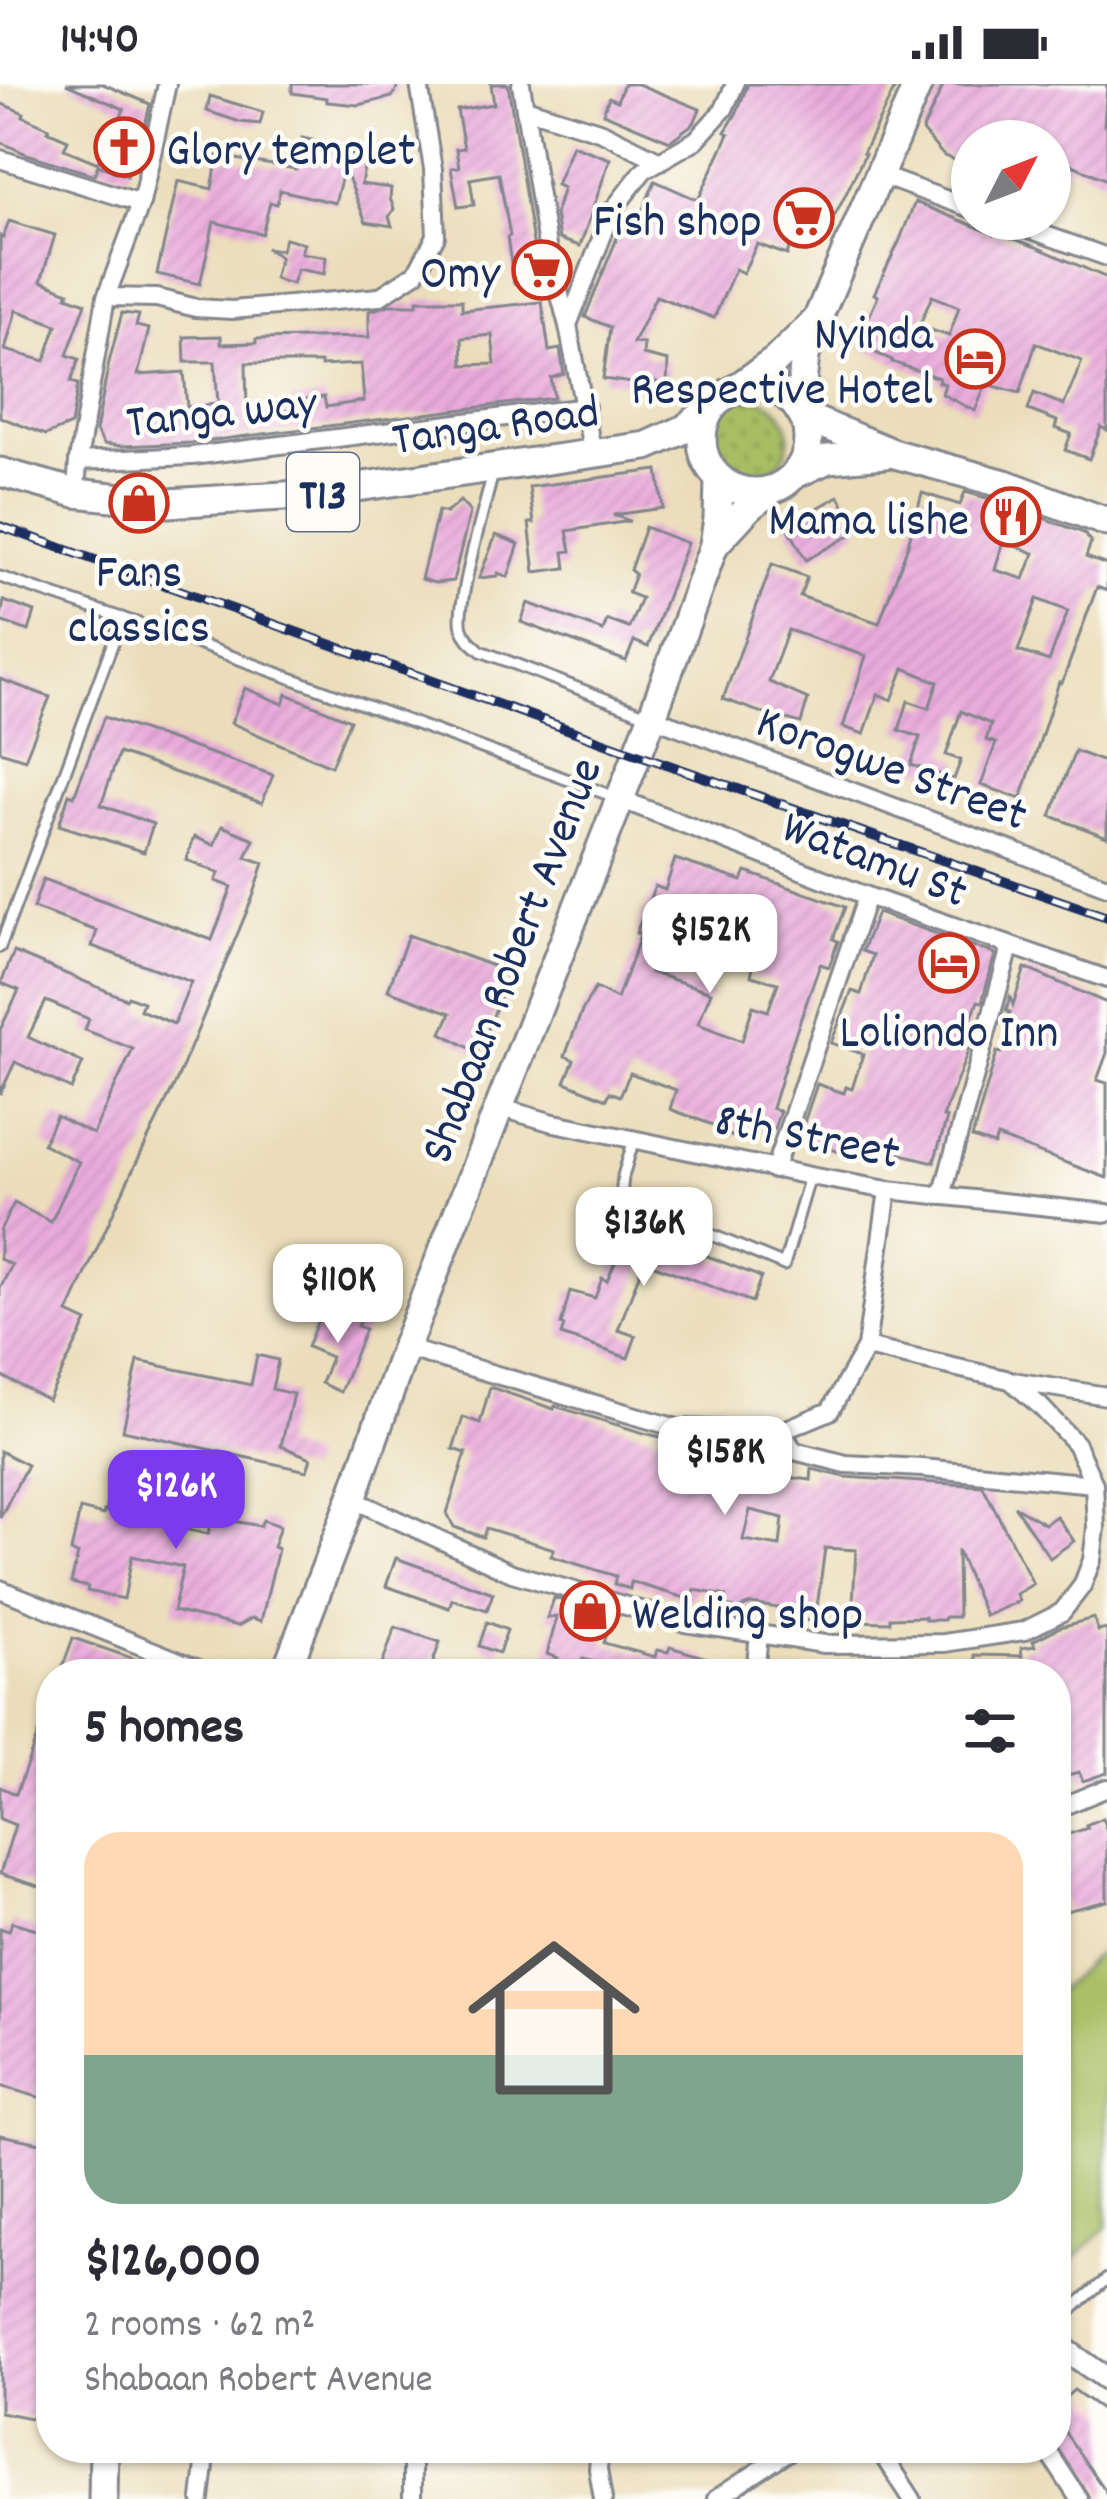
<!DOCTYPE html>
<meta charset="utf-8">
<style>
:root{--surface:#fff;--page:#f2f2f3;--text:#2b2b33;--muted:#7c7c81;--accent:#7c3aed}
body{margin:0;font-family:Dekko,sans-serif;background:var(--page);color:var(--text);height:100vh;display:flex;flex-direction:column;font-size:45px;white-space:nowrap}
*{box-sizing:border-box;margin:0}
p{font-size:39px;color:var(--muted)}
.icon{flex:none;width:66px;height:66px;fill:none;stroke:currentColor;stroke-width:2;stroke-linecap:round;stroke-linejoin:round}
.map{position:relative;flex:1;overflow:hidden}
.side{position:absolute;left:36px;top:1575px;width:1035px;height:804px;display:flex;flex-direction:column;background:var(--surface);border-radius:48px;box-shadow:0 3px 9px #0004}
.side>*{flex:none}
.needle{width:78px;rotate:48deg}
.buttons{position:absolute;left:951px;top:36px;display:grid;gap:24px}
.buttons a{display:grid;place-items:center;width:120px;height:120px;border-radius:50%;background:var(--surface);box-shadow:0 3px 9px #0004;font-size:60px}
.price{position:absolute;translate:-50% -102px;padding:0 27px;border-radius:24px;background:#fff;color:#222;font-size:39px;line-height:78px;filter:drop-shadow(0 3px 6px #0008)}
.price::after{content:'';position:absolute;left:50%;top:72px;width:36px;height:27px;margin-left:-18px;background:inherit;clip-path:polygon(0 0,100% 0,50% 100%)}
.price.current{background:var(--accent);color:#fff}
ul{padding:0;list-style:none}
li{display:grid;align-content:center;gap:24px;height:636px;padding:0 48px}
li span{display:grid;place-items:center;height:372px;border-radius:36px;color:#555}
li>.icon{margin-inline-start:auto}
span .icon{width:216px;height:216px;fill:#fffc;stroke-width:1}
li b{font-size:51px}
h2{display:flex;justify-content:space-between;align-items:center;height:144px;padding:0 48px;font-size:51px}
.status{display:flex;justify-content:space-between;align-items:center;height:84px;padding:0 60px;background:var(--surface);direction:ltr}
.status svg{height:33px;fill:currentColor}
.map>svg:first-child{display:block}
</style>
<div class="status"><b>14:40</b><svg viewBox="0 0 49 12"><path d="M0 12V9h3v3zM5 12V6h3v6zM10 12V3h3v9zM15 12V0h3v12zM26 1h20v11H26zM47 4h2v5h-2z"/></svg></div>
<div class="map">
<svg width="1107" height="2415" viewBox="0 0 1107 2415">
<defs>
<pattern id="garden-dots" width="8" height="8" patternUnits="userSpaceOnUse" patternTransform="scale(3)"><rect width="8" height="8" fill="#a9be63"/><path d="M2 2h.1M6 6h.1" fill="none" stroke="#899b55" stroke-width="1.8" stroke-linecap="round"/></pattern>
<pattern id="building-hatch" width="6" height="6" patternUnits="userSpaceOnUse" patternTransform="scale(3)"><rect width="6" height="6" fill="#eaabdc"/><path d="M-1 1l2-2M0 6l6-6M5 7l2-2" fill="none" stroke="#c893bf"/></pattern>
</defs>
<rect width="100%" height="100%" fill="#fdfcf7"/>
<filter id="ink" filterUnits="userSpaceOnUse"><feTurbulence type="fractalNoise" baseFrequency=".00833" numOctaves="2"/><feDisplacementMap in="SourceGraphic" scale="24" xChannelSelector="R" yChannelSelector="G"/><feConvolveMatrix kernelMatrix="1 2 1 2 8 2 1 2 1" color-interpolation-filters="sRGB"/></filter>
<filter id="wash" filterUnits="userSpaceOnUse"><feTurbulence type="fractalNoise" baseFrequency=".004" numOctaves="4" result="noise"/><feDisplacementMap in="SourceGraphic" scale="48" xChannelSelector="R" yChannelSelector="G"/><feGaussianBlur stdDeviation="2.7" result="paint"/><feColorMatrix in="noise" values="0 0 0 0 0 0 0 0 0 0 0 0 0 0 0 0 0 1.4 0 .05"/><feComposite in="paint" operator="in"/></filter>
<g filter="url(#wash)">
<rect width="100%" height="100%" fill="#ebddba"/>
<path fill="#f7cfd4" d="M1073 2297 1107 2320V2415H1099L1056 2350V2310Z"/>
<circle fill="url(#garden-dots)" stroke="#627660" stroke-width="3" cx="750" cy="353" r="39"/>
<path fill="#a9be63" stroke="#627660" stroke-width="3" d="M1107 1861V2143L1056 2192V1909Z"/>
<g id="blocks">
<g fill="url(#building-hatch)" fill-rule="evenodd">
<path d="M66 0H103L150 20 142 54 127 92 98 81 94 91 27 70 0 58V19L24 29 23 32 49 44 47 47 68 56 64 65 98 79 109 50 114 52 124 25Z"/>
<path d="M292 0H400L392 13 359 21 327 18V14L292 9Z"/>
<path d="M491 0H508L540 204 514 199 507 153 510 152 499 90 470 95 474 121 458 123 451 84 459 83 456 65 464 64 457 26 494 20Z"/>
<path d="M624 0H638L700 25 694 39 670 57 603 29 609 13 617 17Z"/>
<path d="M748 0H897L863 69 865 70 843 116 831 139 827 137 815 161 810 158 806 168 790 161 787 171 757 160 743 189 735 185 714 234 656 212 633 259 644 260 643 271 668 277 667 300 639 295V300L603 295 610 243 585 233 623 139 635 144 655 97 698 116 729 50 725 48 736 30Z"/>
<path d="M944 0H1107L1104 41H1107V96L1068 79 1050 120V57H972V83L944 72 922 47Z"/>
<path d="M210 12 263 28 260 40 240 38 207 27Z"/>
<path d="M302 54 348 64 347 70 366 73 361 100 391 104 390 114 394 125 389 133 392 142 366 138 344 83 335 119 280 106 277 120 270 118 262 150 214 138 200 200 157 190 178 97 212 105 218 72 296 85Z"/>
<path d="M572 61 610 75 580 162 559 155 555 130 563 104 556 101Z"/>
<path d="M915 118 994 150 995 148 1036 163 1107 194V346L1101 343 1089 375 1065 366 1071 350 1055 344 1057 337 1028 326 1034 309 1064 321 1082 277 1036 259 1020 309 986 300 975 327 942 310 945 300 938 298 939 294 892 278V276L862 263 865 257 860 254 878 212 874 210 899 158ZM932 212 959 223 949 252 919 242Z"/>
<path d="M9 137 55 151 41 197 69 208 67 212 86 219 67 271 79 275 71 298 78 300 71 341 46 351 0 333V152L3 154ZM16 226 57 241 45 277 5 266Z"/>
<path d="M285 154 304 159 301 169 326 173 324 190 297 185 292 200 274 195 280 173 266 164 281 166Z"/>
<path d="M417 216H462V226L542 218 549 267 560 265 564 290 551 294 554 314 191 359 122 362 104 360 96 347 109 278 122 229 139 231 136 242 149 245 138 291 184 288 187 323 218 320 215 278H185L184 253 221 252V260L256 259V255L369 253V227L389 221H417ZM492 251 495 280 463 281 462 254ZM246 279H321V282L361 280 364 317 326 323 324 313 291 317 292 326 247 331Z"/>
<path d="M658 386 663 424 613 431 630 437 567 447 571 467 564 468 566 484 535 488 529 439H534L529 403Z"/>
<path d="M965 408 991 415 989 420 1018 429 1019 425 1084 449 1091 458 1086 473 1107 481V507L1097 503 1062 599 1059 598 1021 715 981 701 996 659 986 656 991 640 961 627 946 671 961 676 954 695 911 681 920 653 899 646 908 617 929 624 938 598 904 584 892 616 878 610 864 650 843 643 866 572 788 546 769 598 808 615 801 639 783 634 782 636 723 615 772 480 807 493 800 512 879 539 907 464 922 409 960 421ZM1003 457 1034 469 1024 495 995 486ZM1037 515 1068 527 1049 577 1018 567Z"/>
<path d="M839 412 858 447 806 476 787 441Z"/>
<path d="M460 417 470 428 453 497 435 499 421 495 438 427 446 429Z"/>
<path d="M645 443 687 459 648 563 634 557 626 577 521 538 528 519 603 547 607 536 629 544 641 514 628 509 635 490 630 486Z"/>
<path d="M496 451 519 460 508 493 498 489 497 492 479 494Z"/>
<path d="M4 517 35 528 29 547 0 537Z"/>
<path d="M0 595 50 613 25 675 0 667Z"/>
<path d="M245 604 283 620 287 610 350 636 331 682 231 639Z"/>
<path d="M104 633 273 691 262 719 119 669 101 721 153 740 144 768 59 741 69 710 74 712Z"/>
<path d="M1075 667 1107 679V753L1051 732Z"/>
<path d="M222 742 254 755 246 773 264 779 254 810 177 996 127 1098 68 1229 87 1238 48 1316 0 1291V1204L12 1181 0 1175V1146L14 1119 51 1138 79 1078 43 1060 56 1032 93 1050 133 965 85 946 89 935 46 917 28 953 83 979 71 1005 15 978 0 1010V946L19 906 1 899 14 868 126 915 128 912 143 918 140 926 174 940 191 898 92 862 97 847 33 824 43 795 212 856 232 803 216 797 219 789 186 776 194 753 214 761Z"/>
<path d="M675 775 742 797 746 788 845 823 833 855 838 857 829 883 820 880 788 971 772 1024 780 1027 774 1045 767 1042 766 1045 741 1035 734 1053 720 1048 721 1044 670 1025 676 1006 630 989 620 1012 610 1008 607 1015 565 998 574 976 565 972 582 927 595 904 617 915 641 850 636 849 655 802 665 806ZM730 856 756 869 751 892 778 899 768 927 753 922 742 957 698 940 711 908 650 888 657 866 720 883Z"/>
<path d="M877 829 995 870 982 918 978 917 962 959 970 962 943 1033 947 1034 934 1078 864 1061 858 1075 799 1053 817 1000 844 1009 846 1003 852 1005 863 970 831 959 852 907 861 910 873 871 862 867Z"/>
<path d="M408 851 509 888 489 943 477 968 442 949 451 929 388 906Z"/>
<path d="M1025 884 1107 919V969L1097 996 1107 999V1094L997 1053 994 1061 972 1054 997 968 1001 969 1012 939 1007 937 1010 928 1006 927 1010 913 1013 921Z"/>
<path d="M631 1142 761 1193 752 1218 644 1177 618 1246 636 1252 628 1274 561 1251 564 1242 561 1241 570 1207 595 1214 602 1194 607 1197Z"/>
<path d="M346 1221 363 1229 357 1242 365 1245 340 1308 321 1299 331 1273 307 1263 318 1236 337 1243Z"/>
<path d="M257 1271 278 1276 272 1305 293 1310 281 1362 311 1374 307 1387 123 1346 138 1277 251 1301Z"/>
<path d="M490 1303 554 1325 555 1322 644 1349 681 1358 694 1357 699 1359 698 1362 723 1370 722 1372 774 1384 772 1391 811 1396 812 1385 845 1393 983 1402 1033 1500 1016 1510 1019 1517 985 1532 957 1466 958 1533H945L944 1536H925V1533L890 1534V1538L852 1537 856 1466 825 1464 815 1538 778 1531 779 1524 751 1520 737 1525 724 1521 726 1512 695 1506 692 1516 631 1498 630 1505 614 1500 616 1492 551 1472 554 1465 486 1444 483 1453 454 1443 447 1429 466 1369 453 1365 463 1333 480 1339ZM750 1426 783 1434 780 1462 743 1456Z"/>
<path d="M0 1367 27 1381 0 1434Z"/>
<path d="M115 1388 185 1403 176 1443 208 1450 212 1433 260 1442 263 1436 280 1442 273 1463 278 1465 261 1537 252 1534 238 1542 173 1527 183 1483 132 1472 124 1515 87 1507 88 1503 71 1499 78 1470 71 1468 80 1425 103 1431 104 1427 106 1428Z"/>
<path d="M1014 1422 1045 1440 1056 1432 1074 1457 1050 1474Z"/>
<path d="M396 1474 493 1509 487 1526 452 1515 449 1524 386 1502Z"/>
<path d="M554 1514 612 1531 604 1559 655 1573 657 1566 668 1568 670 1563 707 1574 704 1590H627L628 1587 583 1575 578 1585 557 1577 558 1574 547 1570 557 1533 547 1534Z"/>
<path d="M1094 1534 1098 1547 1107 1545V1689L1083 1697 1079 1688 1056 1694V1590H975V1571L1022 1572 1021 1564 1035 1562 1033 1557 1060 1543Z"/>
<path d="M487 1538 507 1546 499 1569 479 1562Z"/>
<path d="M395 1543 440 1558 429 1590H379Z"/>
<path d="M73 1554 167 1586 171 1590H60Z"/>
<path d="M49 1620 51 1676 42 1701 51 1704V1806L0 1790 15 1741 0 1735V1703L16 1710Z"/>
<path d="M1102 1734 1107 1747V1817L1066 1827 1056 1785V1754L1088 1744 1086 1741Z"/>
<path d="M12 1838 51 1849V1991L45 2015 0 2002V1844L9 1847Z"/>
<path d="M0 2051 51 2061V2338L0 2328Z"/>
<path d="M1074 2306 1107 2329V2410L1056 2335V2322Z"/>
</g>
</g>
</g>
<g filter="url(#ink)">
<use href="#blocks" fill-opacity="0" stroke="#83868c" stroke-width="3"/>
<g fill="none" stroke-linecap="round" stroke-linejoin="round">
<defs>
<g id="service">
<path d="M493 389C486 418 455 522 462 544 466 555 473 560 481 567L647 631"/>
<path d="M0 493 187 556 615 713"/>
<path d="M0 863 122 534"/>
<path d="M634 1055 623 1092 621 1113 784 1181 810 1092"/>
<path d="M1059 2260C1058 2229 1086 2214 1107 2195"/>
</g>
<g id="minor">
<path d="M521 0 547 162 568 242 593 370"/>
<path d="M525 24 602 48 660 77"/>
<path d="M0 75 141 119"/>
<path d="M879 91 972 125"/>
<path d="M1001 135 1107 173"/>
<path d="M106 213 157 214 196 224 232 226 379 213 416 189 436 152 433 85 419 0"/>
<path d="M568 241 612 127 644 86 696 56 724 25 735 0"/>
<path d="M78 377 192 372 586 323"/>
<path d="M76 409 78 377 106 213 141 119 167 0"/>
<path d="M652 633 1107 802"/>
<path d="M620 715 867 812 1107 895"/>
<path d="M498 1023 550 1038 810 1092 888 1106 1107 1129"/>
<path d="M774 1086 867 812"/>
<path d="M942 1112 1010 863"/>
<path d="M405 1264 677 1344 782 1347 830 1327 866 1263 888 1106"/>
<path d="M1013 1297 1107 1312"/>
<path d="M782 1347 794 1367 846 1380 922 1384 1094 1400"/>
<path d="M352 1415 512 1489 685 1539 824 1560 944 1559 1024 1547 1062 1528 1082 1502 1092 1476 1096 1444 1094 1400 1076 1360 1040 1322 1010 1296 866 1263"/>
<path d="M0 1505 211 1590"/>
<path d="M755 1590 759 1550"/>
<path d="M1056 1725 1107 1704"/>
<path d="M412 2364V2415"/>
<path d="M600 2364 598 2385 603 2415"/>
<path d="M879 2364 912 2415"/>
<path d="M1046 2364 1079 2415"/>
<path d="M201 2415 207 2364"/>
<path d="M716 2415 794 2364"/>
</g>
<path id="tertiary" d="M1056 2259 1107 2295"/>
<g id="primary">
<path d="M803 332 895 370 1005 400 1107 438"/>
<path d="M795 390 828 375 885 370"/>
<path d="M714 461 749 423 770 407"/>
<path d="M285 1590 352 1415 405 1264 652 633 714 461 718 435 719 395"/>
<path d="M103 2415 104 2364"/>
</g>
<g id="trunk">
<circle cx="755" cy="355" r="53"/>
<path d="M738 303 775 277 814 239"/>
<path d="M799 326 805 272 817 236 918 0"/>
<path d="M0 388 76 409 168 419 300 411 647 362 685 345 712 323"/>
</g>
</defs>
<use href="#service" stroke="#83868c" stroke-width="15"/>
<use href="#minor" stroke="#83868c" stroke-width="22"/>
<use href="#tertiary" stroke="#83868c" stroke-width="27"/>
<use href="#primary" stroke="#83868c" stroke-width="33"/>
<use href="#trunk" stroke="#83868c" stroke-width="33"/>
<use href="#service" stroke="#fff" stroke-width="9"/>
<use href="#minor" stroke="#fff" stroke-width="16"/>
<use href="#tertiary" stroke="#fff" stroke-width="21"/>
<use href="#primary" stroke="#fff" stroke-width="27"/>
<use href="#trunk" stroke="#fff" stroke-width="27"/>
<defs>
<path id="rail" d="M0 442 637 670 1107 833"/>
</defs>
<use href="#rail" stroke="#1b2f5e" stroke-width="10"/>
<use href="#rail" stroke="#fdfcf7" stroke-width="6" stroke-dasharray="18" stroke-linecap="butt"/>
</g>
</g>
<defs>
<symbol id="church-ring" viewBox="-11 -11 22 22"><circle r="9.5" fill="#fdfcf7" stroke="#c8321e" stroke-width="1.5"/><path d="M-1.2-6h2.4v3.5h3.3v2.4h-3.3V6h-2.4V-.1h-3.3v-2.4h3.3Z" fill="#c8321e"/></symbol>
<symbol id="supermarket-ring" viewBox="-11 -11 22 22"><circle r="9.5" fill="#fdfcf7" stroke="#c8321e" stroke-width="1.5"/><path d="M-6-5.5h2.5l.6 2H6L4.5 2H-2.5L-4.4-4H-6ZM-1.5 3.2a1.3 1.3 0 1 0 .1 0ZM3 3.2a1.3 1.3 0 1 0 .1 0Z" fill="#c8321e"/></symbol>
<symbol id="hotel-ring" viewBox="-11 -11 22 22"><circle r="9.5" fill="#fdfcf7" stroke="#c8321e" stroke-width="1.5"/><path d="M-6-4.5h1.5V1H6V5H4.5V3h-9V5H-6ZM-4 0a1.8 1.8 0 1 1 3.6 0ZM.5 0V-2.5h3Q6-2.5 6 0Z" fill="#c8321e"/></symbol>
<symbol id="shop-ring" viewBox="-11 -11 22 22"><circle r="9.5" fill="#fdfcf7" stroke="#c8321e" stroke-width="1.5"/><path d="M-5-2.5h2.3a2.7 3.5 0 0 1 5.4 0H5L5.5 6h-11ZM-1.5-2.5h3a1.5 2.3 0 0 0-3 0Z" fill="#c8321e"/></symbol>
<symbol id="restaurant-ring" viewBox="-11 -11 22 22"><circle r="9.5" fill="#fdfcf7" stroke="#c8321e" stroke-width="1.5"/><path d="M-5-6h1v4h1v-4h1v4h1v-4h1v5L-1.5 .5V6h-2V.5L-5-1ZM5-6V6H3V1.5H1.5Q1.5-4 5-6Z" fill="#c8321e"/></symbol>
</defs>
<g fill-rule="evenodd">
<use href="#church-ring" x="91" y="30" width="66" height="66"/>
<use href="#supermarket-ring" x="771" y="101" width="66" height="66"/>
<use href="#supermarket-ring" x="509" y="153" width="66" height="66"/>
<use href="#hotel-ring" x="942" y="242" width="66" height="66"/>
<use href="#shop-ring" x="106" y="386" width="66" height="66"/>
<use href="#restaurant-ring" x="978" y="400" width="66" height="66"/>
<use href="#hotel-ring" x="916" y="846" width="66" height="66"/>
<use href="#shop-ring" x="557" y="1494" width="66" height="66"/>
</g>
<g text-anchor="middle" stroke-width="9" stroke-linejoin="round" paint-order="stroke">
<rect fill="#fdfcf7" stroke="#5f6c8c" stroke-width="3" x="287" y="369" width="72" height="78" rx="9"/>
<g font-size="45" font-weight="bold" fill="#1b2f5e">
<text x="323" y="424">T13</text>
</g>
<g font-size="48" fill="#1b2f5e" stroke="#fdfcf7" text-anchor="end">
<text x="166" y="80" text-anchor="start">Glory templet</text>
<text x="762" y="151">Fish shop</text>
<text x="500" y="203">Omy</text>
<text x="933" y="264">Nyinda<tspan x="933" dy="55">Respective Hotel</tspan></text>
<text x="969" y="450">Mama lishe</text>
<text x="139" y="502" text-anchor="middle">Fans<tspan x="139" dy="55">classics</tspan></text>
<text x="949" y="962" text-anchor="middle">Loliondo Inn</text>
<text x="632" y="1544" text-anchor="start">Welding shop</text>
</g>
<g font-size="48" fill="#1b2f5e" stroke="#fdfcf7">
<text transform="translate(221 325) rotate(-6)" y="17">Tanga way</text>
<text transform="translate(495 338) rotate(-8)" y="17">Tanga Road</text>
<text transform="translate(893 681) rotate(20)" y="17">Korogwe Street</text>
<text transform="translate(876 772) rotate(21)" y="17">Watamu St</text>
<text transform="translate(508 875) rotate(-69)" y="17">Shabaan Robert Avenue</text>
<text transform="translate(808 1049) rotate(11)" y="17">8th Street</text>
</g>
</g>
</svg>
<div class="buttons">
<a><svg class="needle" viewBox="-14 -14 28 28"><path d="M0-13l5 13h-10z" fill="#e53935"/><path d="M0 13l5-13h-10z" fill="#7c7c81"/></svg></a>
</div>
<b class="price" style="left:710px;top:912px">$152K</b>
<b class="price" style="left:644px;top:1205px">$136K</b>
<b class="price" style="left:338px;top:1262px">$110K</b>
<b class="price" style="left:725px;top:1434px">$158K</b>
<b class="price current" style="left:176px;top:1468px">$126K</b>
<section class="side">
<h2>5 homes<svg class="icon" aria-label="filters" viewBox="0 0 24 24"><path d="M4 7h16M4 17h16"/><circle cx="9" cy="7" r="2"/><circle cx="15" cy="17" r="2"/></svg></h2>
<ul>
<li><span style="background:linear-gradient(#ffd9b3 60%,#7fa58c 0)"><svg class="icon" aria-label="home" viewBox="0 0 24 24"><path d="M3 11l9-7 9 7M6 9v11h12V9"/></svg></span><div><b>$126,000</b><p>2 rooms · 62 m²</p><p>Shabaan Robert Avenue</p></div></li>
</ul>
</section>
</div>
